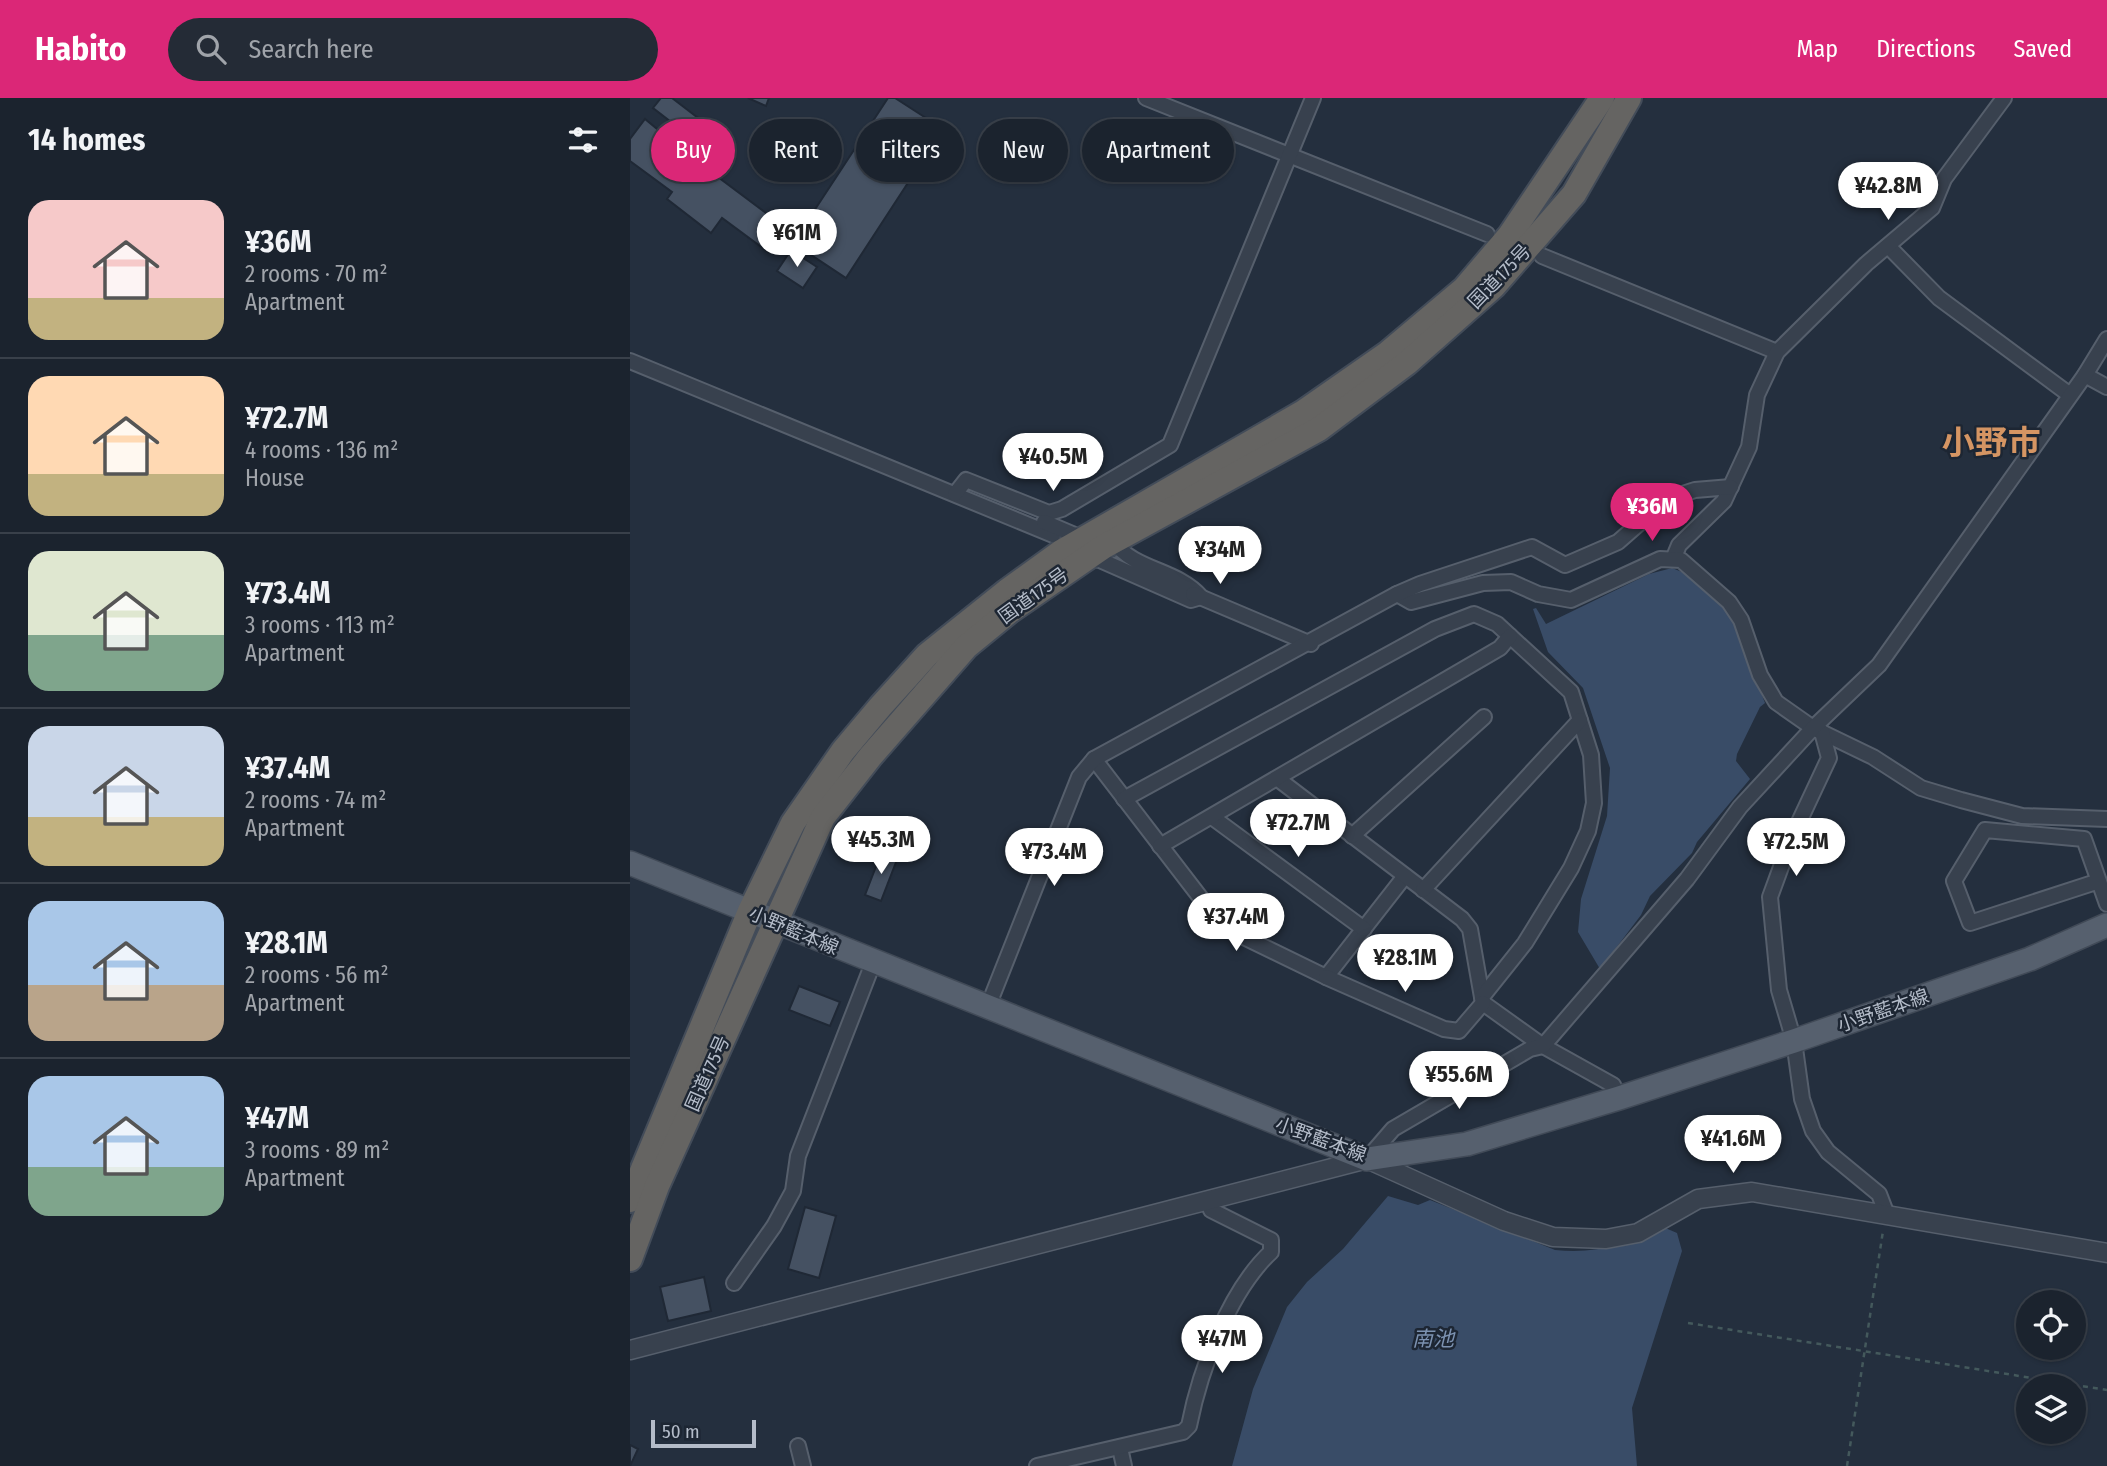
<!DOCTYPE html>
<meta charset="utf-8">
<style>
:root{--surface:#1b232e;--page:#242b36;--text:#f1f3f6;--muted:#a0a4aa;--line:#39404a;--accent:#db2777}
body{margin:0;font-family:"Fira Sans Condensed","Noto Sans JP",sans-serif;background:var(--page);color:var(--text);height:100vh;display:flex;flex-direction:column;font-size:26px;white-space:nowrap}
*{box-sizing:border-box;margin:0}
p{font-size:23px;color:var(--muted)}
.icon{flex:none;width:38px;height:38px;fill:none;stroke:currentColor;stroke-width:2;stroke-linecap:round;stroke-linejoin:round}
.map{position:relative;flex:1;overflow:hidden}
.side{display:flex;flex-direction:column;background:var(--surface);width:630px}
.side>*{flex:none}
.top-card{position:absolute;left:21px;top:21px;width:665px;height:63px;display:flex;gap:14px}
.controls{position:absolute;left:1386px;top:1192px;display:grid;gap:14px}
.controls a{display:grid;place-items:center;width:70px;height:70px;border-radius:50%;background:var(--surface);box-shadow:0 2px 5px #0004,0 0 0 2px var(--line);font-size:35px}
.scale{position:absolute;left:21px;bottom:18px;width:105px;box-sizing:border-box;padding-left:7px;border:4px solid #b4bcc9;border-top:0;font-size:19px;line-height:24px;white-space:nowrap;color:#b4bcc9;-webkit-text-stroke:5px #1d2633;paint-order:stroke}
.price{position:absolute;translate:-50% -60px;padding:0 16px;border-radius:24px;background:#fff;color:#222;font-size:23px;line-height:46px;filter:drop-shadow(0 2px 4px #0008)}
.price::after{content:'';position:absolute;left:50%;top:42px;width:21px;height:16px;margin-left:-10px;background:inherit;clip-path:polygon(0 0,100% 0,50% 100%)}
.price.selected{background:var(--accent);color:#fff}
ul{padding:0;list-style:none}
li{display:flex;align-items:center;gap:21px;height:175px;padding:0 28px}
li+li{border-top:2px solid var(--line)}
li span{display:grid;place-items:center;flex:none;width:196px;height:140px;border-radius:21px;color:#555}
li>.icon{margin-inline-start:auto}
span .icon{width:84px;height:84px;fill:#fffc;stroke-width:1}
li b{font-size:30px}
h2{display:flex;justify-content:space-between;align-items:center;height:84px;padding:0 28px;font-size:30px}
.tag{padding:0 24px;border-radius:32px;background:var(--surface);box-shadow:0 2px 5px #0004,0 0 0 2px var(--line);font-size:24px;line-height:63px}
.tag.selected{background:var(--accent);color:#fff}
header{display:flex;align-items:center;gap:42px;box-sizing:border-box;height:98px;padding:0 35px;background:var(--accent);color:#fff}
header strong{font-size:33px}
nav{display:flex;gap:38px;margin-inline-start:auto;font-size:24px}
.search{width:490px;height:63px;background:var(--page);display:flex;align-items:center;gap:18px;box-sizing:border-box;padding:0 24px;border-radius:38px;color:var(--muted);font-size:26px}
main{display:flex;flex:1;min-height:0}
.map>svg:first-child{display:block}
</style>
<header>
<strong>Habito</strong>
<div class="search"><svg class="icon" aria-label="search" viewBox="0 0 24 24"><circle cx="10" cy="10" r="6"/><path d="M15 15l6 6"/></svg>Search here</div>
<nav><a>Map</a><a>Directions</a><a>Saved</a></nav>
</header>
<main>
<section class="side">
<h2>14 homes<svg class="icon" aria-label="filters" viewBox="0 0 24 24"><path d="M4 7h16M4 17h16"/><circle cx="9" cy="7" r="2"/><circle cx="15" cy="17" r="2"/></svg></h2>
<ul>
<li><span style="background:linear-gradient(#f6c9c9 70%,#c2b280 0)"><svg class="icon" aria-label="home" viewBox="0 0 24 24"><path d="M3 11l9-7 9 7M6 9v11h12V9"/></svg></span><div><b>¥36M</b><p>2 rooms · 70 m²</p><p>Apartment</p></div></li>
<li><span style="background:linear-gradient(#ffd9b3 70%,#c2b280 0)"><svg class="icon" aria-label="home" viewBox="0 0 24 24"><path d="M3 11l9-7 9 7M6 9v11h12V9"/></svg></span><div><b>¥72.7M</b><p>4 rooms · 136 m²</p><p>House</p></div></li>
<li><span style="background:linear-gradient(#dfe7d0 60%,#7fa58c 0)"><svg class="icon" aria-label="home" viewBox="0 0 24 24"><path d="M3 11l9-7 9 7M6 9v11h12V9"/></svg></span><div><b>¥73.4M</b><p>3 rooms · 113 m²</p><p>Apartment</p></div></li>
<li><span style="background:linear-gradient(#c9d6e8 65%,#c2b280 0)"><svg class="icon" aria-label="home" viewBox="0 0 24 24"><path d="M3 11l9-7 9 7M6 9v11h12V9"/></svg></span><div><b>¥37.4M</b><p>2 rooms · 74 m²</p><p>Apartment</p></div></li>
<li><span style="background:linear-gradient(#a9c7e8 60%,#b9a48a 0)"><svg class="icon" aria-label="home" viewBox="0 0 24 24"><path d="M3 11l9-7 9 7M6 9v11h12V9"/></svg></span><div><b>¥28.1M</b><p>2 rooms · 56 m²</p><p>Apartment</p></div></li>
<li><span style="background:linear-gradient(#a9c7e8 65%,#7fa58c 0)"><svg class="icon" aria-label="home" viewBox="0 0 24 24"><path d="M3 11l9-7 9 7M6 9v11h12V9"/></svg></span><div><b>¥47M</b><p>3 rooms · 89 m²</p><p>Apartment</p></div></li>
</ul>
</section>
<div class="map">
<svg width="1477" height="1368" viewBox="0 0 1477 1368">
<rect width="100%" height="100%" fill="#242f3e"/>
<g fill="#394c67">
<path d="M1042 470 1052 474 1100 514 1135 605 1130 609 1107 656 1106 663 1120 681 1067 744 1062 755 1020 798 1011 817 970 871 948 834 951 801 977 718 980 670 953 590 918 554 903 511 906 510 916 526 1019 476Z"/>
<path d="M758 1098 788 1107 800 1102 925 1152C965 1156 998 1147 1033 1129L1047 1135 1052 1153 1002 1310 1007 1368H602L623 1291 657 1209 677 1184 713 1151Z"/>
</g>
<g fill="#455162" stroke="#1f2835" stroke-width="2">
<path d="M31 0H42L72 23 67 30 92 49 76 70 156 130 138 154 92 120 81 135 37 101 42 94 0 63V41L15 21 32 35 41 24 23 10Z"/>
<path d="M118 0H139L136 8Z"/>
<path d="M258 0H265L313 31 216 180 163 145Z"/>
<path d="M161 152 187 169 173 190 147 173Z"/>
<path d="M252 753 268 759 251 803 235 797Z"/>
<path d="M169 888 210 904 200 928 159 912Z"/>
<path d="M175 1109 206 1118 189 1180 158 1171Z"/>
<path d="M74 1179 81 1213 38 1223 30 1189Z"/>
<path d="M0 1347 8 1351 0 1368Z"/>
</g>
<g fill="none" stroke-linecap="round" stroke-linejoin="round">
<defs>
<g id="minor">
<path d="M516 0 857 136"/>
<path d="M1258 148 1309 200 1440 297"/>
<path d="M912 158 1147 254"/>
<path d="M0 263 423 437"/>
<path d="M1455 277 1477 289"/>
<path d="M325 396 336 382 419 415 432 411 540 347 683 0"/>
<path d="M414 424 454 441"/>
<path d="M1044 459 1049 447 1094 403 1119 349 1127 297 1147 254 1236 166 1302 110 1314 81 1374 0"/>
<path d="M457 460 470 462 561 502 571 499C547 471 505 473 484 444"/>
<path d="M563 496 681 546"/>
<path d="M767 496 781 504 853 485 881 484 908 496 941 502 1030 461 1051 462 1099 504 1111 522 1130 577 1146 604 1183 630 1243 659 1291 690 1331 702 1392 718 1477 721"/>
<path d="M1192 634 1199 660 1162 739 1140 799 1149 892 1164 943 1172 1001 1183 1033 1198 1054 1249 1096 1257 1117"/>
<path d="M464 661 593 829 696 879 775 778"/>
<path d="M648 681 832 821 840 831 853 905 913 948 983 987 989 1000"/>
<path d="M494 701 805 531 844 516 867 526 941 594 961 657 964 705 958 733 941 770 895 845 852 899"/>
<path d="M582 719 734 831"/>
<path d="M722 738 854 619"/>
<path d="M530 748 870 550 880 538"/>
<path d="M1469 783 1340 825 1324 783 1355 732 1454 741 1477 806"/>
<path d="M793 792 950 622"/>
<path d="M696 879 814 931 829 933 853 905"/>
<path d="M357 911 449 679 464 661 767 496 790 486 902 449 935 467 988 444 1037 401 1065 392 1101 389"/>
<path d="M738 1060 763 1031 900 951 913 948 1057 781 1110 709 1183 630 1249 567 1455 277 1477 241"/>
<path d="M104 1185 144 1128 163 1093 168 1058 243 865"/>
<path d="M168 1348 173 1368"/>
<path d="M490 1350 494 1368"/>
<path d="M407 1368 553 1334 559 1328C570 1272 599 1193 641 1154V1142L581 1112 578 1104"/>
</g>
<path id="tertiary" d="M0 1252 737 1061 874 1123 923 1139 976 1141 1008 1135 1068 1101 1122 1094 1477 1155"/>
<path id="primary" d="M0 765 737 1061 837 1046 989 1000 1164 943 1400 861 1477 827"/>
<g id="trunk">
<path d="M0 1102 120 813 163 725 213 653 250 609 297 557 377 493 431 454 672 315 758 255 834 191 880 137 972 0"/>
<path d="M0 1161 27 1088 193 719 240 659 336 549 380 513 473 449 689 331 777 265 864 188 944 96 999 0"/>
</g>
</defs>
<use href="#minor" stroke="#565f6c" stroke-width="18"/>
<use href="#tertiary" stroke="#565f6c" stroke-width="21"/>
<use href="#primary" stroke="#414a57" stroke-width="26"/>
<use href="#trunk" stroke="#434c59" stroke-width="28"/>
<g stroke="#44595c" stroke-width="2.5" stroke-dasharray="5 5" stroke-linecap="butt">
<path d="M1058 1225 1477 1292"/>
<path d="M1217 1368 1253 1133"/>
</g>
<use href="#minor" stroke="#38414e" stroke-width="14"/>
<use href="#tertiary" stroke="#38414e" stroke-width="18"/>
<use href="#primary" stroke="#56606e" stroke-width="23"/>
<use href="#trunk" stroke="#656462" stroke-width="24"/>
</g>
<g text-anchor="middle" stroke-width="5" stroke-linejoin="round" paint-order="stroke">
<g font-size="19" fill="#b4bcc9" stroke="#1d2633">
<text transform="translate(869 178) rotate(-46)" y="7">国道175号</text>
<text transform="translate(403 497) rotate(-36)" y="7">国道175号</text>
<text transform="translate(164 832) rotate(23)" y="7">小野藍本線</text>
<text transform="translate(1253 912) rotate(-19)" y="7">小野藍本線</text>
<text transform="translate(77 975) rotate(-66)" y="7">国道175号</text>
<text transform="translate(691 1041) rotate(20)" y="7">小野藍本線</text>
</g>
<g font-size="21" font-style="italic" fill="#7c92b1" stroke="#1d2633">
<text x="803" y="1248">南池</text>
</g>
<g font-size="33" font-weight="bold" fill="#d59563" stroke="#1d2633">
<text x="1361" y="356">小野市</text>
</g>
</g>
</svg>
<div class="controls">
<a><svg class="icon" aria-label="locate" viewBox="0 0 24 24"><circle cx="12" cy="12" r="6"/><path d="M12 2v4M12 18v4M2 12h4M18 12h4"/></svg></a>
<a><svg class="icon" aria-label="layers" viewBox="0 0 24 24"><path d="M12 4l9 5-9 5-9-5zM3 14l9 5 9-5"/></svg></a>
</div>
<div class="scale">50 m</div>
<b class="price" style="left:1258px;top:124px">¥42.8M</b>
<b class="price" style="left:167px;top:171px">¥61M</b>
<b class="price" style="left:423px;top:395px">¥40.5M</b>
<b class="price selected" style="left:1022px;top:445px">¥36M</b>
<b class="price" style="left:590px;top:488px">¥34M</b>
<b class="price" style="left:668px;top:761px">¥72.7M</b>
<b class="price" style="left:251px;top:778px">¥45.3M</b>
<b class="price" style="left:1166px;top:780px">¥72.5M</b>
<b class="price" style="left:424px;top:790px">¥73.4M</b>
<b class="price" style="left:606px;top:855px">¥37.4M</b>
<b class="price" style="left:775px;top:896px">¥28.1M</b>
<b class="price" style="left:829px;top:1013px">¥55.6M</b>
<b class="price" style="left:1103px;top:1077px">¥41.6M</b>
<b class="price" style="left:592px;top:1277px">¥47M</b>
<div class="top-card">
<a class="tag selected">Buy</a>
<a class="tag">Rent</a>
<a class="tag">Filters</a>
<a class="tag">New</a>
<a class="tag">Apartment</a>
</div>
</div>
</main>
